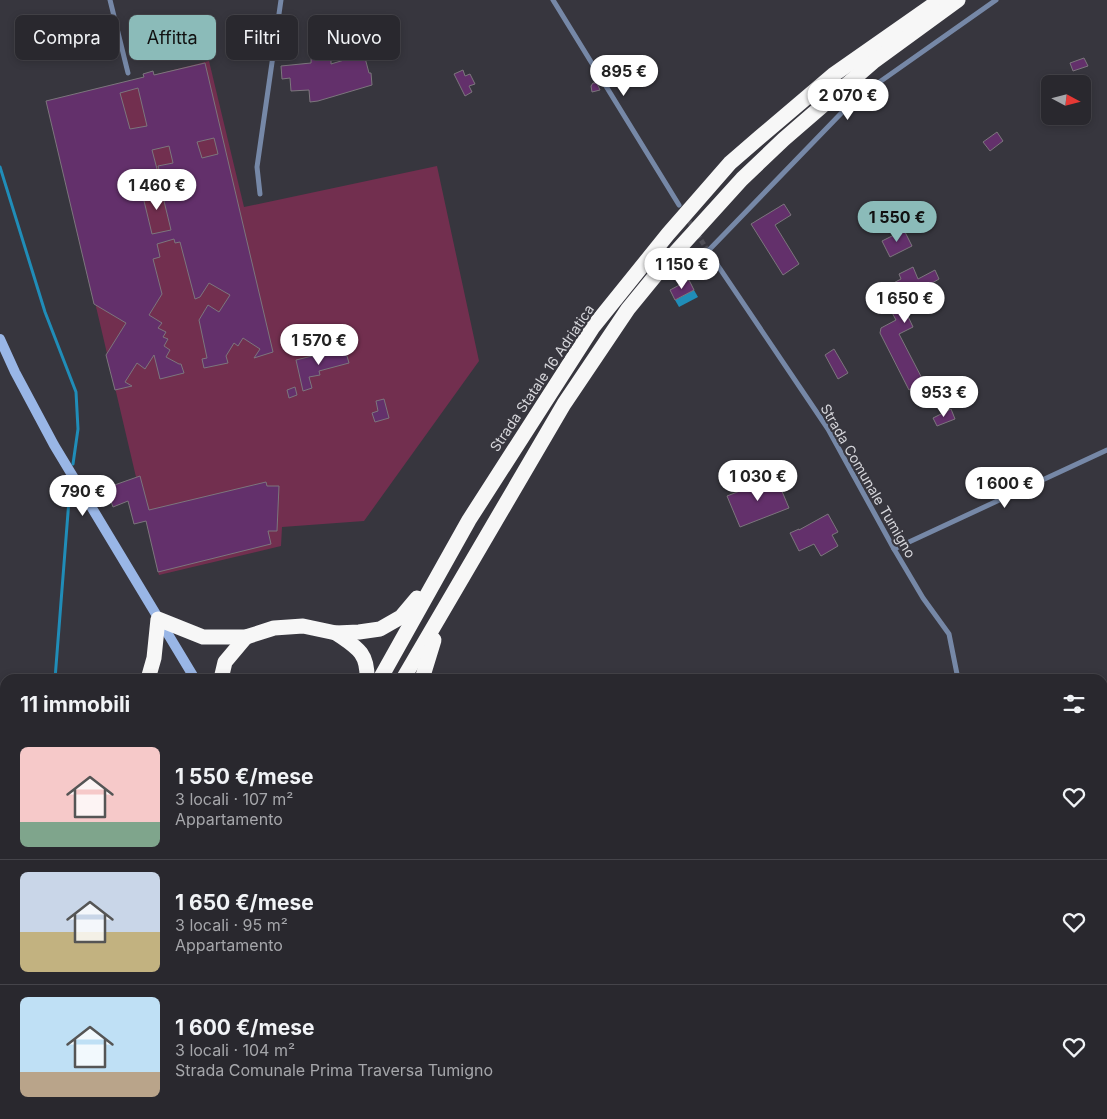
<!DOCTYPE html>
<html lang="it">
<meta charset="utf-8">
<style>
:root{--surface:#29282e;--page:#313036;--text:#f1f3f6;--muted:#a5a6aa;--line:#45444a;--accent:#8bbbb9}
body{margin:0;font-family:Inter,sans-serif;background:var(--page);color:var(--text);height:100vh;display:flex;flex-direction:column;font-size:19px;white-space:nowrap}
*{box-sizing:border-box;margin:0}
p{font-size:16px;color:var(--muted)}
.icon{flex:none;width:28px;height:28px;fill:none;stroke:currentColor;stroke-width:2;stroke-linecap:round;stroke-linejoin:round}
.map{position:relative;flex:1;overflow:hidden}
.side{position:absolute;left:0px;top:674px;width:1108px;height:446px;display:flex;flex-direction:column;background:var(--surface);border-radius:15px 15px 0 0;box-shadow:0 2px 8px #0003,0 0 0 1px var(--line)}
.side>*{flex:none}
.top-card{position:absolute;left:15px;top:15px;width:500px;height:45px;display:flex;gap:10px}
.needle{width:32px;rotate:97deg}
.fabs{position:absolute;left:1041px;top:75px;display:grid;gap:10px}
.fabs a{display:grid;place-items:center;width:50px;height:50px;border-radius:8px;background:var(--surface);box-shadow:0 2px 8px #0003,0 0 0 1px var(--line);font-size:25px}
.price{position:absolute;translate:-50% -42px;padding:0 11px;border-radius:18px;background:#fff;color:#222;font-size:16px;line-height:32px;filter:drop-shadow(0 1px 2px #0008)}
.price::after{content:'';position:absolute;left:50%;top:30px;width:15px;height:11px;margin-left:-8px;background:inherit;clip-path:polygon(0 0,100% 0,50% 100%)}
.price.active{background:var(--accent);color:#111}
ul{padding:0;list-style:none}
li{display:flex;align-items:center;gap:15px;height:125px;padding:0 20px}
li+li{border-top:1px solid var(--line)}
li span{display:grid;place-items:center;flex:none;width:140px;height:100px;border-radius:8px;color:#555}
li>.icon{margin-inline-start:auto}
span .icon{width:60px;height:60px;fill:#fffc;stroke-width:1}
li b{font-size:21px}
h2{display:flex;justify-content:space-between;align-items:center;height:60px;padding:0 20px;font-size:21px}
.chip{padding:0 18px;border-radius:8px;background:var(--surface);box-shadow:0 2px 8px #0003,0 0 0 1px var(--line);font-size:18px;line-height:45px}
.chip.active{background:var(--accent);color:#111}
.map>svg:first-child{display:block}
</style>
<div class="map">
<svg width="1107" height="1119" viewBox="0 0 1107 1119">
<rect width="100%" height="100%" fill="#37363e"/>
<path fill="#722f4f" d="M209 61 244 207 437 166 479 361 364 521 282 527 281 546 159 575 86 264 50 101Z"/>
<path fill="#208db8" d="M694 290 698 297 679 307 675 300Z"/>
<g fill="none" stroke-linecap="round" stroke-linejoin="round">
<g stroke="#208db8" stroke-width="3">
<path d="M0 167 45 312 76 392 78 429 73 464"/>
<path d="M55 679 70 487"/>
</g>
</g>
<g fill="#63306b" stroke="#7c767d" fill-rule="evenodd">
<path d="M331 26V64L364 54 369 73H371L372 85 318 101 310 102 309 90 291 91 290 78 282 79 281 66 311 63 312 40H314V34Z"/>
<path d="M1084 58 1088 66 1073 71 1070 63Z"/>
<path d="M205 63 273 352 254 358 260 349 243 338 238 346 234 343 226 356 228 363 204 368 202 359 207 358 199 320 208 305 219 312 230 295 209 283 200 297 195 299 180 242 175 243 174 239 157 244 160 257 153 259 162 294 149 315 162 323 158 328 166 332 163 337 168 339 164 346 170 350 166 357 179 364H181L184 373 160 379 154 355 145 369 137 363 125 382 132 386 115 390 106 355 126 323 94 304 46 101 144 77 143 74 153 71 154 75ZM138 88 147 126 130 129 120 93ZM214 138 218 154 202 158 197 142ZM169 146 173 163 158 166 167 200 164 201 171 230 152 234 138 176 148 173 157 169 152 150Z"/>
<path d="M463 70 465 76 470 74 475 84 469 86 472 92 465 96 454 74Z"/>
<path d="M593 83H597L600 90 592 92 591 86Z"/>
<path d="M997 132 1003 141 990 151 983 142Z"/>
<path d="M784 204 791 215 775 225 799 264 783 275 751 224Z"/>
<path d="M904 230 912 246 890 257 882 241Z"/>
<path d="M913 267 918 279 935 270 939 279 905 299 909 306 904 308 913 327 899 334 926 386 917 390 915 387 909 390 880 333 881 328 896 320 889 307 894 304 886 287 901 279 899 274Z"/>
<path d="M689 280 694 290 675 300 670 290Z"/>
<path d="M345 349 349 363 319 371 320 375 309 377 312 388 303 391 296 360 316 355 317 358Z"/>
<path d="M834 349 848 373 838 379 825 355Z"/>
<path d="M295 387 297 395 289 398 287 390Z"/>
<path d="M384 399 389 418 375 422 372 413 378 411 376 401Z"/>
<path d="M951 409 955 419 937 426 933 418Z"/>
<path d="M140 476 149 510 266 482 267 486H279L277 531H268L271 544 158 572 146 521 134 524 128 501 113 507 106 488Z"/>
<path d="M776 477 789 508 740 527 727 496Z"/>
<path d="M828 514 838 532 832 535 838 546 821 556 814 544 799 551 790 533 799 529V530Z"/>
</g>
<g fill="none" stroke-linecap="round" stroke-linejoin="round">
<path stroke="#4f4e56" stroke-width="5" stroke-dasharray="5 2.5" stroke-linecap="butt" d="M685 215 708 251"/>
<g stroke="#7688a7" stroke-width="5">
<path d="M110 0 128 73"/>
<path d="M553 0 679 205"/>
<path d="M260 194 257 167 281 0"/>
<path d="M894 549 1107 450"/>
<path d="M958 679 949 634 923 598 894 549 828 429 708 251 854 100 996 0"/>
<path d="M1102 917 1107 916"/>
<path d="M52 1115 54 1119"/>
<path d="M234 1115V1119"/>
<path d="M840 1115 842 1119"/>
<path d="M1067 1115 1069 1119"/>
</g>
<g stroke="#99b6e6" stroke-width="10">
<path d="M0 339 15 372 54 445 195 679"/>
<path d="M458 1115 460 1119"/>
</g>
<g stroke="#f7f7f7" stroke-width="15">
<path d="M336 633C356 647 368 652 367 679"/>
<path d="M148 679 154 658 158 619 203 637H246L274 628 303 626 336 633 359 632 380 629 401 617 417 598"/>
<path d="M221 679 225 662 246 637"/>
<path d="M380 679 469 520 593 327 668 234 730 163 760 137 833 75 940 0"/>
<path d="M403 679 564 404 628 309 664 265 742 179 784 139 873 62 958 0"/>
<path d="M422 679 434 640"/>
<path d="M78 1115 79 1119"/>
<path d="M190 1115 193 1119"/>
<path d="M132 1119 134 1115"/>
<path d="M152 1119 154 1115"/>
<path d="M309 1119 316 1115"/>
</g>
</g>
<g text-anchor="middle" stroke-width="4.5" stroke-linejoin="round" paint-order="stroke">
<g font-size="14" fill="#d6d6db" stroke="#37363e">
<text transform="translate(542 378) rotate(-56)" y="5">Strada Statale 16 Adriatica</text>
<text transform="translate(868 481) rotate(60)" y="5">Strada Comunale Tumigno</text>
</g>
</g>
</svg>
<div class="fabs">
<a><svg class="needle" viewBox="-14 -14 28 28"><path d="M0-13l5 13h-10z" fill="#e53935"/><path d="M0 13l5-13h-10z" fill="#a5a6aa"/></svg></a>
</div>
<b class="price" style="left:624px;top:97px">895 €</b>
<b class="price" style="left:848px;top:121px">2 070 €</b>
<b class="price" style="left:157px;top:211px">1 460 €</b>
<b class="price active" style="left:897px;top:243px">1 550 €</b>
<b class="price" style="left:682px;top:290px">1 150 €</b>
<b class="price" style="left:905px;top:324px">1 650 €</b>
<b class="price" style="left:319px;top:366px">1 570 €</b>
<b class="price" style="left:944px;top:418px">953 €</b>
<b class="price" style="left:758px;top:502px">1 030 €</b>
<b class="price" style="left:1005px;top:509px">1 600 €</b>
<b class="price" style="left:83px;top:517px">790 €</b>
<div class="top-card">
<a class="chip">Compra</a>
<a class="chip active">Affitta</a>
<a class="chip">Filtri</a>
<a class="chip">Nuovo</a>
</div>
<section class="side">
<h2>11 immobili<svg class="icon" aria-label="filters" viewBox="0 0 24 24"><path d="M4 7h16M4 17h16"/><circle cx="9" cy="7" r="2"/><circle cx="15" cy="17" r="2"/></svg></h2>
<ul>
<li><span style="background:linear-gradient(#f6c9c9 75%,#7fa58c 0)"><svg class="icon" aria-label="home" viewBox="0 0 24 24"><path d="M3 11l9-7 9 7M6 9v11h12V9"/></svg></span><div><b>1 550 €/mese</b><p>3 locali · 107 m²</p><p>Appartamento</p></div><svg class="icon" aria-label="heart" viewBox="0 0 24 24"><path d="M12 20l-8-8c-3-5 5-10 8-4 3-6 11-1 8 4z"/></svg></li>
<li><span style="background:linear-gradient(#c9d6e8 60%,#c2b280 0)"><svg class="icon" aria-label="home" viewBox="0 0 24 24"><path d="M3 11l9-7 9 7M6 9v11h12V9"/></svg></span><div><b>1 650 €/mese</b><p>3 locali · 95 m²</p><p>Appartamento</p></div><svg class="icon" aria-label="heart" viewBox="0 0 24 24"><path d="M12 20l-8-8c-3-5 5-10 8-4 3-6 11-1 8 4z"/></svg></li>
<li><span style="background:linear-gradient(#bfe0f5 75%,#b9a48a 0)"><svg class="icon" aria-label="home" viewBox="0 0 24 24"><path d="M3 11l9-7 9 7M6 9v11h12V9"/></svg></span><div><b>1 600 €/mese</b><p>3 locali · 104 m²</p><p>Strada Comunale Prima Traversa Tumigno</p></div><svg class="icon" aria-label="heart" viewBox="0 0 24 24"><path d="M12 20l-8-8c-3-5 5-10 8-4 3-6 11-1 8 4z"/></svg></li>
</ul>
</section>
</div>
